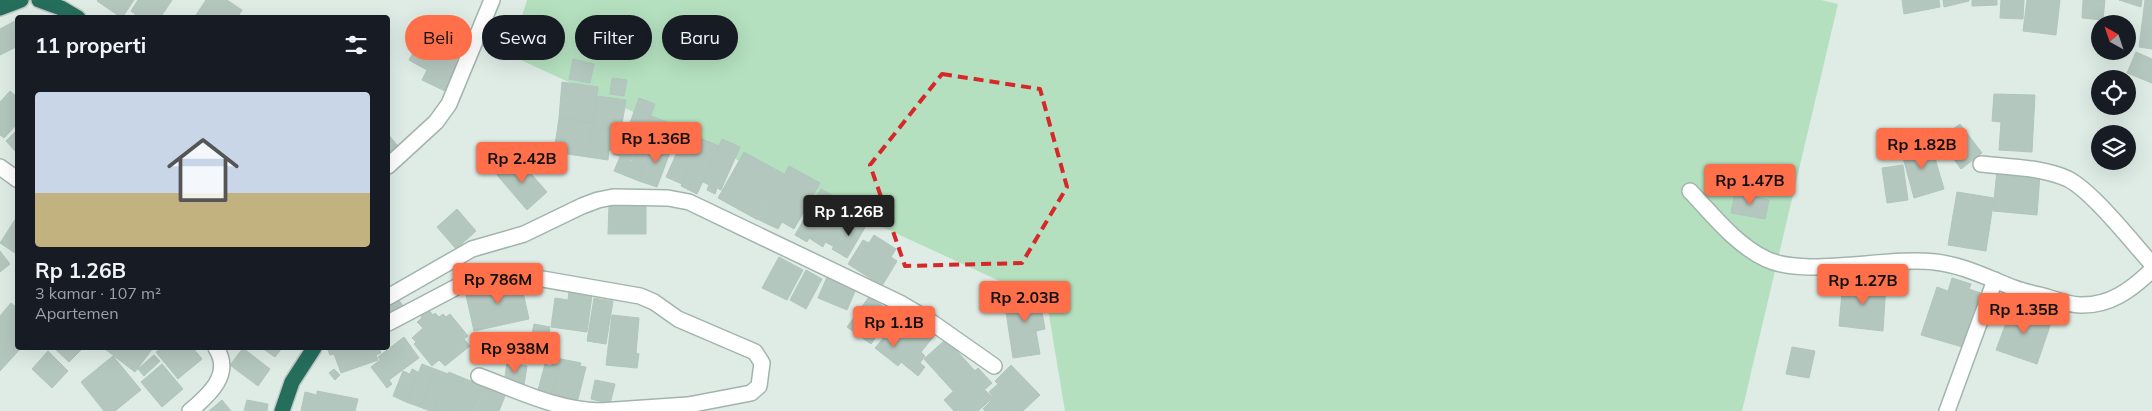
<!DOCTYPE html>
<html lang="id">
<meta charset="utf-8">
<style>
:root{--surface:#171b24;--page:#20242c;--text:#f1f3f6;--muted:#9ea1a6;--accent:#ff704a}
body{margin:0;font-family:Mulish,sans-serif;background:var(--page);color:var(--text);height:100vh;display:flex;flex-direction:column;font-size:19px;white-space:nowrap}
*{box-sizing:border-box;margin:0}
p{font-size:16px;color:var(--muted)}
.icon{flex:none;width:28px;height:28px;fill:none;stroke:currentColor;stroke-width:2;stroke-linecap:round;stroke-linejoin:round}
.map{position:relative;flex:1;overflow:hidden}
.sheet{position:absolute;left:15px;top:15px;width:375px;height:335px;display:flex;flex-direction:column;background:var(--surface);border-radius:5px;box-shadow:0 5px 20px #0002}
.sheet>*{flex:none}
.hud{position:absolute;left:405px;top:15px;width:475px;height:45px;display:flex;gap:10px}
.needle{width:32px;rotate:320deg}
.controls{position:absolute;left:2091px;top:15px;display:grid;gap:10px}
.controls a{display:grid;place-items:center;width:45px;height:45px;border-radius:50%;background:var(--surface);box-shadow:0 5px 20px #0002;font-size:25px}
.price{position:absolute;translate:-50% -42px;padding:0 11px;border-radius:5px;background:var(--accent);color:#111;font-size:16px;line-height:32px;filter:drop-shadow(0 1px 2px #0008)}
.price::after{content:'';position:absolute;left:50%;top:30px;width:15px;height:11px;margin-left:-8px;background:inherit;clip-path:polygon(0 0,100% 0,50% 100%)}
.price.on{background:#222;color:#fff}
ul{padding:0;list-style:none}
li{display:grid;align-content:center;gap:10px;height:265px;padding:0 20px}
li span{display:grid;place-items:center;height:155px;border-radius:5px;color:#555}
li>.icon{margin-inline-start:auto}
span .icon{width:90px;height:90px;fill:#fffc;stroke-width:1}
li b{font-size:21px}
h2{display:flex;justify-content:space-between;align-items:center;height:60px;padding:0 20px;font-size:21px}
.tag{padding:0 18px;border-radius:22px;background:var(--surface);box-shadow:0 5px 20px #0002;font-size:18px;line-height:45px}
.tag.on{background:var(--accent);color:#111}
.map>svg:first-child{display:block}
</style>
<div class="map">
<svg width="2152" height="411" viewBox="0 0 2152 411">
<rect width="100%" height="100%" fill="#dfece6"/>
<path fill="#b4e0bf" d="M527 0H1821L1838 4 1742 411H1065L1047 303 510 55Z"/>
<g fill="#b4c7be" stroke="#b0c6bc">
<path d="M98 0H134L122 18 97 1Z"/>
<path d="M138 0H172L160 18H140L131 11Z"/>
<path d="M206 0H227L242 10 237 18H194Z"/>
<path d="M1902 0H1939L1940 7 1904 14Z"/>
<path d="M1943 0H1969V1L1944 7Z"/>
<path d="M1972 0H1997V5L1972 6Z"/>
<path d="M2001 0H2024L2023 19 2000 18Z"/>
<path d="M2027 0H2060L2056 35 2023 31Z"/>
<path d="M2083 0H2105L2103 20 2082 18Z"/>
<path d="M2119 0H2142L2141 7Z"/>
<path d="M2145 0H2152V49L2139 47Z"/>
<path d="M15 21 18 25V46L0 55V29Z"/>
<path d="M419 42 437 51 441 44 463 56 445 91 422 80 427 70 409 60Z"/>
<path d="M2136 52 2152 59V83L2127 73Z"/>
<path d="M573 59 594 64 590 83 569 79Z"/>
<path d="M612 78 627 80 624 96 610 94Z"/>
<path d="M562 82 598 87 593 123 559 118Z"/>
<path d="M10 91 18 98V123L4 138 0 135V102Z"/>
<path d="M1994 94 2035 95 2032 152 1999 150 2001 122 1992 121Z"/>
<path d="M597 96 626 100 621 130 593 127Z"/>
<path d="M639 98 655 104 646 128 630 123Z"/>
<path d="M651 116 662 120 655 137 645 133Z"/>
<path d="M559 118 593 123 588 157 554 152Z"/>
<path d="M662 120 680 126 672 147 654 141Z"/>
<path d="M628 122 646 128 639 145 619 138Z"/>
<path d="M1960 124 1982 153 1961 169 1939 139Z"/>
<path d="M593 127 617 130 613 150H609L608 160 588 157Z"/>
<path d="M18 129V151L16 152 6 141Z"/>
<path d="M686 132 702 139 682 184 666 177Z"/>
<path d="M645 133 655 137 650 150 640 146Z"/>
<path d="M388 134 401 150 388 161Z"/>
<path d="M619 138 637 144 631 160 613 154Z"/>
<path d="M702 139 719 146 697 194 681 186Z"/>
<path d="M722 139 740 147 721 190 717 188 715 194 707 190 709 185 703 182Z"/>
<path d="M654 141 672 147 657 187 639 181Z"/>
<path d="M1930 141 1944 189 1914 198 1901 150Z"/>
<path d="M637 145 650 150 645 166 632 161Z"/>
<path d="M744 152 784 174 758 220 718 198Z"/>
<path d="M620 157 645 166 639 181 614 171Z"/>
<path d="M517 158 547 192 527 210 497 175Z"/>
<path d="M1903 165 1908 200 1887 203 1882 168Z"/>
<path d="M789 166 820 183 794 229 782 222 778 229 759 220Z"/>
<path d="M1997 170 2040 174 2037 215 1993 211Z"/>
<path d="M821 189 844 202 840 209 851 216 833 246 825 242 823 247 809 238 807 242 795 235Z"/>
<path d="M1957 192 1994 198 1986 251 1948 245Z"/>
<path d="M1735 193 1769 200 1765 219 1731 213Z"/>
<path d="M609 205H646V234H608Z"/>
<path d="M457 209 476 231 456 249 437 227Z"/>
<path d="M18 215V255L0 243Z"/>
<path d="M851 216 867 224 847 258 832 249Z"/>
<path d="M874 235 896 249 891 257 897 261 882 286 848 264 863 240 869 243Z"/>
<path d="M0 251 10 264 0 272Z"/>
<path d="M779 257 803 270 787 300 762 288Z"/>
<path d="M806 270 822 279 806 309 790 300Z"/>
<path d="M513 277 515 284 521 283 529 319 474 331 466 295 499 287 497 280Z"/>
<path d="M827 277 856 289 847 310 818 298Z"/>
<path d="M1952 278 1971 284 1969 289 1983 294 1966 348 1921 335 1937 287 1948 291Z"/>
<path d="M1843 281 1886 284 1883 331 1839 326Z"/>
<path d="M569 291 592 295 587 332 551 327 555 298 568 300Z"/>
<path d="M1044 293 1047 311 1042 312 1045 329 1036 331 1040 354 1013 358 1004 299Z"/>
<path d="M396 296 403 306 388 316V302Z"/>
<path d="M869 297 893 313 871 344 847 327Z"/>
<path d="M594 298 613 301 606 344 587 341Z"/>
<path d="M11 303 18 309V348H21L0 371V316Z"/>
<path d="M2012 307 2052 320 2037 364 1996 350Z"/>
<path d="M428 309 433 315 435 313 439 317 443 314 446 317 450 314 468 336 464 339 470 346 445 366 439 360 432 366 414 344 416 342 412 338 423 328 417 322 422 318 421 316Z"/>
<path d="M905 312 927 330 914 347 891 329Z"/>
<path d="M612 315 639 318 636 353 639 354 637 368 606 365Z"/>
<path d="M534 324 550 327 548 342 531 339Z"/>
<path d="M891 329 914 347 898 366 875 348Z"/>
<path d="M927 330 934 336 921 352 925 356 920 363 925 367 918 376 901 362Z"/>
<path d="M404 337 419 358 389 380 392 384 387 388 371 367 380 360 378 357Z"/>
<path d="M946 339 975 371 953 391 924 359Z"/>
<path d="M1792 347 1815 351 1809 378 1786 374Z"/>
<path d="M54 348H83L69 362Z"/>
<path d="M106 348H153L135 372 105 349Z"/>
<path d="M162 348H193L202 359 178 379 156 352Z"/>
<path d="M243 348 270 369 258 386 230 365Z"/>
<path d="M262 348H282L275 357Z"/>
<path d="M327 348H379L381 353 376 355 378 360 341 373 334 354 330 355Z"/>
<path d="M48 351 68 371 52 388 32 369Z"/>
<path d="M154 355 160 361 144 376 138 369Z"/>
<path d="M113 356 141 390 115 411H104L81 382Z"/>
<path d="M554 357 561 359 551 397 537 394 545 364 551 366Z"/>
<path d="M561 359 581 363 580 366 586 367 577 403 550 401Z"/>
<path d="M507 363 527 366 524 385 504 383Z"/>
<path d="M162 364 183 389 162 407 141 382Z"/>
<path d="M422 364 435 369 420 407 406 402Z"/>
<path d="M1011 365 1040 395 1023 411 995 381Z"/>
<path d="M978 368 992 383 961 411H954L944 400Z"/>
<path d="M334 369 340 375 335 380 329 373Z"/>
<path d="M412 369 418 372 406 402 393 396 403 371 410 374Z"/>
<path d="M435 369 448 374 433 411H430L420 407Z"/>
<path d="M449 372 463 378 449 411H433Z"/>
<path d="M463 378 484 386 474 411H449Z"/>
<path d="M595 380 615 384 610 404 591 399Z"/>
<path d="M486 383 507 391 499 411H475Z"/>
<path d="M998 384 1023 411H1007L994 398 989 392Z"/>
<path d="M985 390 993 398 978 411H961Z"/>
<path d="M317 391 358 399 355 411H301L305 392 317 395Z"/>
<path d="M994 398 1007 411H985L983 409Z"/>
<path d="M222 400 231 411H209Z"/>
<path d="M247 400 268 404 267 411H244Z"/>
</g>
<g fill="none" stroke-linecap="round" stroke-linejoin="round">
<defs>
<g id="street">
<path d="M1981 164C2009 167 2042 167 2068 179 2092 191 2132 242 2152 264"/>
<path d="M388 166 436 122 449 104 492 0"/>
<path d="M0 167 18 180"/>
<path d="M1690 191C1713 215 1736 245 1766 259 1806 278 1887 256 1935 262 1963 265 1988 278 2014 288 2024 292 2036 294 2047 297 2057 300 2069 305 2080 305 2110 306 2131 290 2152 270"/>
<path d="M388 297 472 249 524 234 582 206 598 200 613 197 668 198 689 202 900 303 927 319 994 366"/>
<path d="M388 323 466 282 494 273H508L640 296 654 302 678 319 755 352 762 363 759 386 751 393 688 405 600 411"/>
<path d="M479 376C519 391 557 410 600 411"/>
<path d="M190 411C209 395 233 374 216 348"/>
<path d="M1947 411 1995 280"/>
</g>
<g id="highway">
<path d="M39 0 61 8 78 18"/>
<path d="M0 8 21 0"/>
<path d="M282 411 292 382 314 348"/>
</g>
</defs>
<use href="#street" stroke="#a1b4ad" stroke-width="18"/>
<use href="#highway" stroke="#c0c9c6" stroke-width="18"/>
<use href="#street" stroke="#fff" stroke-width="15"/>
<use href="#highway" stroke="#266e5c" stroke-width="15"/>
</g>
<path fill="none" stroke="#d62828" stroke-width="4" stroke-dasharray="10 6" stroke-linejoin="round" d="M942 74 1040 89 1067 187 1022 263 905 266 870 165Z"/>
</svg>
<div class="controls">
<a><svg class="needle" viewBox="-14 -14 28 28"><path d="M0-13l5 13h-10z" fill="#e53935"/><path d="M0 13l5-13h-10z" fill="#9ea1a6"/></svg></a>
<a><svg class="icon" aria-label="locate" viewBox="0 0 24 24"><circle cx="12" cy="12" r="6"/><path d="M12 2v4M12 18v4M2 12h4M18 12h4"/></svg></a>
<a><svg class="icon" aria-label="layers" viewBox="0 0 24 24"><path d="M12 4l9 5-9 5-9-5zM3 14l9 5 9-5"/></svg></a>
</div>
<b class="price" style="left:656px;top:164px">Rp 1.36B</b>
<b class="price" style="left:1922px;top:170px">Rp 1.82B</b>
<b class="price" style="left:522px;top:184px">Rp 2.42B</b>
<b class="price" style="left:1750px;top:206px">Rp 1.47B</b>
<b class="price on" style="left:849px;top:237px">Rp 1.26B</b>
<b class="price" style="left:498px;top:305px">Rp 786M</b>
<b class="price" style="left:1863px;top:306px">Rp 1.27B</b>
<b class="price" style="left:1025px;top:323px">Rp 2.03B</b>
<b class="price" style="left:2024px;top:335px">Rp 1.35B</b>
<b class="price" style="left:894px;top:348px">Rp 1.1B</b>
<b class="price" style="left:515px;top:374px">Rp 938M</b>
<div class="hud">
<a class="tag on">Beli</a>
<a class="tag">Sewa</a>
<a class="tag">Filter</a>
<a class="tag">Baru</a>
</div>
<section class="sheet">
<h2>11 properti<svg class="icon" aria-label="filters" viewBox="0 0 24 24"><path d="M4 7h16M4 17h16"/><circle cx="9" cy="7" r="2"/><circle cx="15" cy="17" r="2"/></svg></h2>
<ul>
<li><span style="background:linear-gradient(#c9d6e8 65%,#c2b280 0)"><svg class="icon" aria-label="home" viewBox="0 0 24 24"><path d="M3 11l9-7 9 7M6 9v11h12V9"/></svg></span><div><b>Rp 1.26B</b><p>3 kamar · 107 m²</p><p>Apartemen</p></div></li>
</ul>
</section>
</div>
